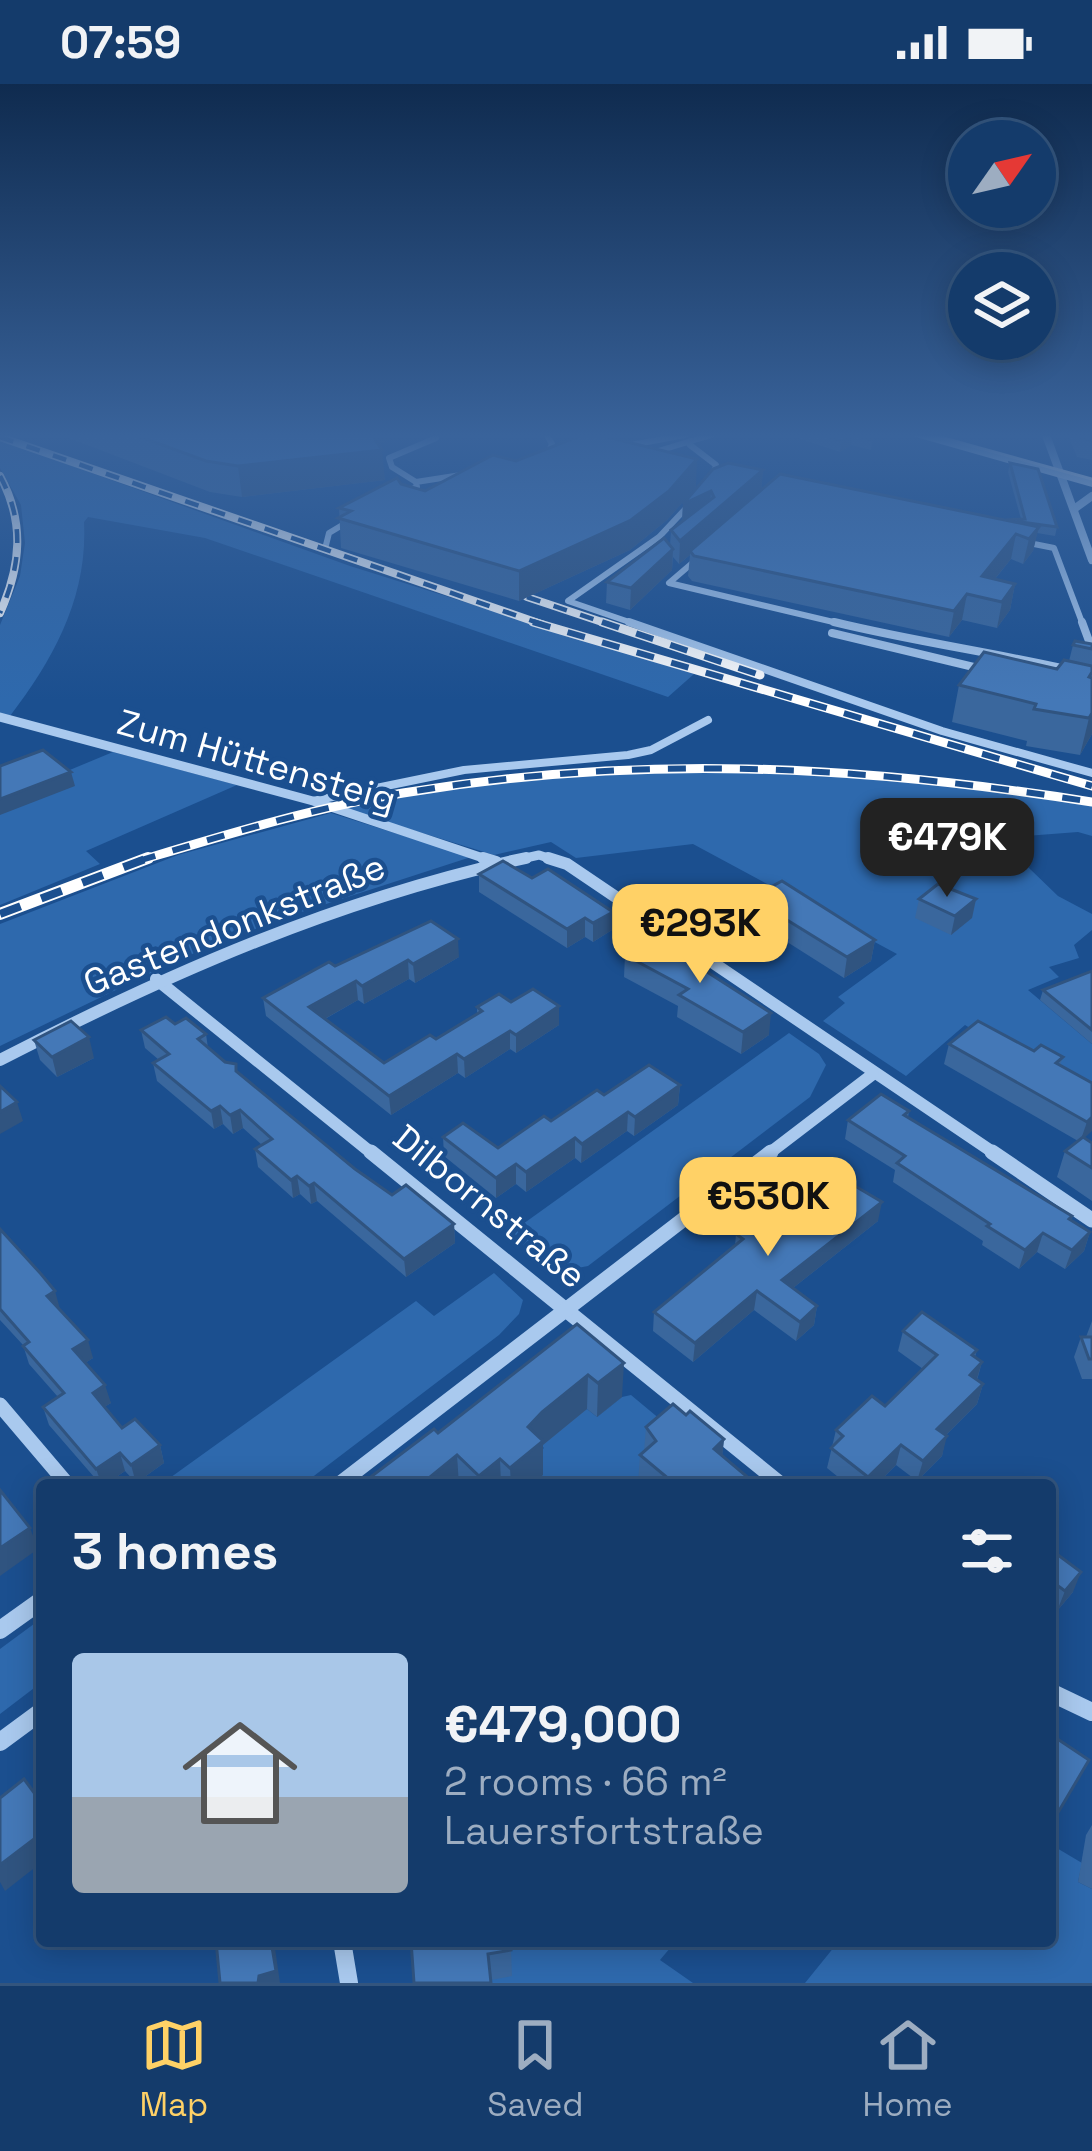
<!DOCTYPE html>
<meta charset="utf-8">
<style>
:root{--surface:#143b6b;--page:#214673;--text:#f1f3f6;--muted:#9dadc1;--line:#33557e;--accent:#ffd166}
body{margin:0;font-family:"Space Grotesk",sans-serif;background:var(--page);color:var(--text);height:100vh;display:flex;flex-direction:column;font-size:45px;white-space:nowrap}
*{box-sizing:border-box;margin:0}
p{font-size:39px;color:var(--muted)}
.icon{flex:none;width:66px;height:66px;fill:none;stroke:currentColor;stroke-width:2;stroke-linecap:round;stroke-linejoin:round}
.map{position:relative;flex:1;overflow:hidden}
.panel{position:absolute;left:36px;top:1395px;width:1020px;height:468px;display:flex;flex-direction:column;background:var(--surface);border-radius:12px;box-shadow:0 6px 30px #0003,0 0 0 3px var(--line)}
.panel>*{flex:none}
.needle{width:78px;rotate:56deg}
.buttons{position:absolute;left:948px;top:36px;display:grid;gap:24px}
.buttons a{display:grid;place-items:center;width:108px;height:108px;border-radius:50%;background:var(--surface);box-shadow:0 6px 30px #0003,0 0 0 3px var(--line);font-size:60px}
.price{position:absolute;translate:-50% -102px;padding:0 27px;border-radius:24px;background:var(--accent);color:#111;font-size:39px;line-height:78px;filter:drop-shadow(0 3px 6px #0008)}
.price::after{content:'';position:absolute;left:50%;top:72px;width:36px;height:27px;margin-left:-18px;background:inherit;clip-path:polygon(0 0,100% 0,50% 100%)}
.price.on{background:#222;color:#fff}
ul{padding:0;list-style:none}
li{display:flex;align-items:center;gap:36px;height:300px;padding:0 36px}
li+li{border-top:3px solid var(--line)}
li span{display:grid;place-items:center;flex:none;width:336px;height:240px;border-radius:12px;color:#555}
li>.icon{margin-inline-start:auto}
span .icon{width:144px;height:144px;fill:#fffc;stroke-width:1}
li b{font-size:51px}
h2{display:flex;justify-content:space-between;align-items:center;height:144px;padding:0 36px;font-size:51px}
.status{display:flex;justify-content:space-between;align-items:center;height:84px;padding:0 60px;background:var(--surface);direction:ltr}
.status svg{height:33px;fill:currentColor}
.menu{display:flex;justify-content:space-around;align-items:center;height:168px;border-top:3px solid var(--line);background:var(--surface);font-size:33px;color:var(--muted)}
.menu a{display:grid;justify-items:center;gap:6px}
.menu .on{color:var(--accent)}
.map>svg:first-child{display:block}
</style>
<div class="status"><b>07:59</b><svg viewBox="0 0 49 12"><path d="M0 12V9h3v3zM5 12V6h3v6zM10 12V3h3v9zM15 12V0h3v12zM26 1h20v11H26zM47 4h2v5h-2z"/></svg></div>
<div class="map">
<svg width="1092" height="1899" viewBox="0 0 1092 1899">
<rect width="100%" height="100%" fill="#1b4f8f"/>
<g fill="#2e69ad">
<path d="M0 356 350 482 694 590 668 613 205 454 88 433 84 438C88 512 54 575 10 632L0 631V541L20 492 25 459 21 421 0 384Z"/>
<path d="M113 668 237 701 86 767 100 780 0 821V715Z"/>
<path d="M690 683 876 690 1092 722V752L1078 748 998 754 1058 812 1092 830V846L1074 861 1079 874 1049 883 1059 893 1028 906 1092 960V1023L958 965 978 949 965 941 906 992 823 937 845 919 838 913 897 870 693 760 576 774 551 758 494 771 344 725 442 704Z"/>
<path d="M331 729 471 773 283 834 182 874 0 962V840L178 771Z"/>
<path d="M789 949 819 970 826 981 810 1013 588 1182 557 1188 509 1150Z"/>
<path d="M494 1189 523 1216 519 1230 499 1251 302 1401H160L416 1217 434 1232Z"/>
<path d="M631 1311 673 1346 641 1401H531L543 1390 528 1377 544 1364 537 1357 587 1325 597 1333 622 1313Z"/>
<path d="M42 1534V1598L0 1630V1565Z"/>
<path d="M1050 1760 1082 1779 1078 1798 1092 1805V1899H805L839 1857H1050Z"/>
<path d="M507 1857H676L660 1876 693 1899H490Z"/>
</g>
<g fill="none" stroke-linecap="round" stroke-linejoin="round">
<g stroke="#a9c9ee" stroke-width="6">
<path d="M547 351 552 360 547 372"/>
<path d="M631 361 685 351"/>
<path d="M690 361 716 381 712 395"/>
<path d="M655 368 711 351"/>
<path d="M416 398 392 383 389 374 436 354"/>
<path d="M407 407 417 403 416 398 461 391"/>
<path d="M1024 458 1054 464 1083 541"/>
<path d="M326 461 329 449 349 437"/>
<path d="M697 475 669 499 846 541"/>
<path d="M638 541 568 517 659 453 689 421"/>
</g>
<g stroke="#a9c9ee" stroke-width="8">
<path d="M629 538 942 647 1092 689"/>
<path d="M834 538C920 559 1006 570 1092 591"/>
<path d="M1082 538 1092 565"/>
<path d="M832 549 982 585"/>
<path d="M313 717 464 686 628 671 651 666 708 636"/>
</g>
<g stroke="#a9c9ee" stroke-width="8">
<path d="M1046 351 1092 476"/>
<path d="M1074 425 1092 412"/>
</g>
<g stroke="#a9c9ee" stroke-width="9">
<path d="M0 633 313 717 492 777"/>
<path d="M512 777 539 771 557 777"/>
</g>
<g stroke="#a9c9ee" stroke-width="12">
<path d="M483 774 496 778"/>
<path d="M548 774 567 780 997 1071"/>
<path d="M156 895 374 1071"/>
<path d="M0 976C169 889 340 814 526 774"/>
<path d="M767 1071 873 990"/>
</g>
<g stroke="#a9c9ee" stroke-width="15">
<path d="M371 1068 782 1401"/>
<path d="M992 1068 1092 1136"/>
<path d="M0 1321 68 1401"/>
<path d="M338 1401 771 1068"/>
</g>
<g stroke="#a9c9ee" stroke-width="18">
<path d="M0 1546 42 1516"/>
<path d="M1050 1608 1092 1628"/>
<path d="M0 1658 42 1627"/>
<path d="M342 1857 349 1899"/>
</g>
<path fill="#d6e6fa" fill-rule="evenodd" d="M909 351H931L1092 395V403Z"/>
<path stroke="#fff" stroke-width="3" d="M933 351 1092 395"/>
<defs>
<g id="rail-far2">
<path d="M0 353 544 541"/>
<path d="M0 392C25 438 21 482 0 529"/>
<path d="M527 513 611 541"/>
</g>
<g id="rail-far1">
<path d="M533 538 1092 702"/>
<path d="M602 538 760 591"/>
<path d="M138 777C225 751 312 724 403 709 637 670 858 681 1092 718"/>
</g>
<path id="rail" d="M0 830 148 774"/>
</defs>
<use href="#rail-far2" stroke="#fff" stroke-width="8"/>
<use href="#rail-far1" stroke="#fff" stroke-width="9"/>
<use href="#rail" stroke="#fff" stroke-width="12"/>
<use href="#rail-far2" stroke="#1b4f8f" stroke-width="4.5" stroke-dasharray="14" stroke-linecap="butt"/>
<use href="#rail-far1" stroke="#1b4f8f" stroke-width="6" stroke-dasharray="18" stroke-linecap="butt"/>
<use href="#rail" stroke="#1b4f8f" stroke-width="8" stroke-dasharray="22" stroke-linecap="butt"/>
</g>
<g fill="#3a679d">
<path d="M61 351H400L378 360 385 396 242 413 210 408Z"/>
<path d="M789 351H873L871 366 851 361 840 368Z"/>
<path d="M1068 351H1092V376L1077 373Z"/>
<path d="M516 377 696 403 667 436 630 466 519 517 341 464 339 424 401 400 425 407Z"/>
<path d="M1010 379 1057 443 1055 452 1037 449 1033 467 1023 480 1011 475 995 495 1015 500 1010 526 997 544 962 536 949 553 692 497 688 492 690 471 679 480 673 473 672 486 630 526 606 519 607 498 670 462 671 446 682 438 683 420 763 386 761 406 1006 436 1021 435 1008 388Z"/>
<path d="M1092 560V650L1080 671 1026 662 1027 657 952 638 959 601 1057 585 1069 577 1073 561Z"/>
<path d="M479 790 612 846 593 858 585 853 567 864 479 808Z"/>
<path d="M919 815H976L972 834 951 851 915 834Z"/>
<path d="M745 817 875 856 871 877 844 894 784 856 778 860 743 838Z"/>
<path d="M625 871 769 951 741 970 677 933 678 922 624 893Z"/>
<path d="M459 873 415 899 409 895 364 920 358 916 325 935 384 979 436 955 477 930V923L511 918 559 922V941L516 969 510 965 465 994 458 989 391 1031 266 932 263 914 335 882Z"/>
<path d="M1092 887V960L1040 916 1043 906Z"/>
<path d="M175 940 206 950 208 964 355 1085 392 1111 454 1140 455 1159 406 1193 317 1117 311 1120 300 1110 293 1114 258 1083 255 1065 262 1061 243 1044 233 1050 223 1040 214 1045 157 997 153 979 159 976 145 964 141 946Z"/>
<path d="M34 956 94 974 57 993 40 976Z"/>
<path d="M949 960 1034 967 1063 973 1060 981 1092 999 1085 1054 1092 1059V1117L1057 1093 1065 1067 1078 1057 944 980Z"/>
<path d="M680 1001 678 1021 634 1052 627 1047 581 1079 575 1074 526 1108 516 1100 496 1114 444 1072 443 1053 498 1064 604 1011Z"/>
<path d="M909 1027 908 1034 1072 1132 1071 1136 1090 1148 1084 1167 1065 1185 1037 1168 1019 1185 982 1161 983 1157 893 1098 895 1086 845 1055 848 1036Z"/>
<path d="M775 1130 878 1137 793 1204 817 1222 814 1241 796 1257 754 1226 693 1278 653 1247 654 1228 735 1162 736 1150Z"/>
<path d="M0 1145 60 1225 93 1274 85 1279 111 1319 104 1323 122 1344 160 1361 164 1379 136 1399 125 1387 105 1401H101L49 1341 43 1323 58 1313 29 1280 23 1261 0 1236Z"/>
<path d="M1092 1237V1295H1082L1074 1273 1081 1253H1086Z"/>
<path d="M577 1240 622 1313 597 1333 587 1325 543 1361V1391L531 1401H360L438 1349Z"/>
<path d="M903 1247 977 1266 975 1273 982 1278 977 1296 983 1300 977 1320 946 1351 942 1372 917 1397 896 1381 876 1401H848L827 1384 836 1346 885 1322 923 1285 898 1267Z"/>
<path d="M686 1331 724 1355 722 1372 757 1401H641L638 1399 640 1371 644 1367 646 1343Z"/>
<path d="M1050 1465 1073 1508 1057 1527 1050 1521Z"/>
<path d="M1092 1741V1805L1078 1798 1086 1751Z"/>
<path d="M411 1857 511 1866 512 1892 491 1896Z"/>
</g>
<g fill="#305480">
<path d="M362 351H400L364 367Z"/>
<path d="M852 351 851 361 840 368 841 357Z"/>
<path d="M382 366 385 396 242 413 238 382Z"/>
<path d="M697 375 696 403 667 436 630 466 519 517V487Z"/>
<path d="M763 386 761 409 690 467V471L679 480 680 457Z"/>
<path d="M711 407 709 430 682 442 683 420Z"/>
<path d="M1039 443 1033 467 1023 480 1029 455Z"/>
<path d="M1016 450 1011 475 980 513 982 492Z"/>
<path d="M673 465 672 486 630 526 631 504Z"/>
<path d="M1015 500 1010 526 997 544 1002 518Z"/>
<path d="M967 510 962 536 949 553 954 527Z"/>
<path d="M1092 629V650L1080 671 1089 634Z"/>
<path d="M71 688 75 702 0 731V715Z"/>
<path d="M976 815 972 834 951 851 955 832Z"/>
<path d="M613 828 612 846 593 858V839Z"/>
<path d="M585 834V853L567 864V845Z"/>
<path d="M787 836 784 856 778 860 780 840Z"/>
<path d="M458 855 459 873 415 899 413 880Z"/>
<path d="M875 856 871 877 844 894 847 873Z"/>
<path d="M408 876 409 895 364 920 362 902Z"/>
<path d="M356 897 358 916 312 942 309 923Z"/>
<path d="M559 922V941L516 969V951Z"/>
<path d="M771 929 769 951 741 970 743 948Z"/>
<path d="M510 947V965L465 994 464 975Z"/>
<path d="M89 953 94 974 57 993 52 973Z"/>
<path d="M457 970 458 989 391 1031 389 1012Z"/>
<path d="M680 1001 678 1021 634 1052 635 1033Z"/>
<path d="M17 1018 23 1037 0 1050V1028Z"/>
<path d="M220 1022 223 1040 214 1045 211 1027Z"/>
<path d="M240 1026 243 1044 233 1050 230 1031Z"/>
<path d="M628 1028 627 1047 581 1079 582 1060Z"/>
<path d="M1092 1033V1047L1080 1058 1087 1038Z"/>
<path d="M575 1054V1074L526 1108V1088Z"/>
<path d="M516 1080V1100L496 1114V1094Z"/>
<path d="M297 1092 300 1110 293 1114 291 1096Z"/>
<path d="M314 1099 317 1117 311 1120 309 1102Z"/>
<path d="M882 1118 878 1137 779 1215 782 1196Z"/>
<path d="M454 1140 455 1159 406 1193 404 1175Z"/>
<path d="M1090 1148 1084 1167 1065 1185 1072 1166Z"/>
<path d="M1043 1149 1037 1168 1019 1185 1025 1166Z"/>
<path d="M55 1207 60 1225 47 1212Z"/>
<path d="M757 1207 754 1226 693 1278 695 1259Z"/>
<path d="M817 1222 814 1241 796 1257 800 1238Z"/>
<path d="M88 1256 93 1274 79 1283 73 1265Z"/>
<path d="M982 1278 976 1298 970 1291Z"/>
<path d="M624 1279 622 1313 597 1333 598 1299Z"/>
<path d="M588 1291 587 1325 543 1361V1391L531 1401H511L510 1384 528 1343 542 1328Z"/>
<path d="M983 1300 977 1320 932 1365 937 1345Z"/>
<path d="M105 1301 111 1319 98 1327 93 1309Z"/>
<path d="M947 1352 942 1372 917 1397 923 1377Z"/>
<path d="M724 1355 721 1384 714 1365Z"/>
<path d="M160 1361 164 1379 136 1399 131 1381Z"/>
<path d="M901 1361 896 1381 876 1401H867L868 1393Z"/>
<path d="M120 1369 125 1387 105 1401H102L96 1385Z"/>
<path d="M457 1371 459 1401H425V1397Z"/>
<path d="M500 1375 501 1401H480L479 1392Z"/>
<path d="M30 1444 38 1465 0 1492V1464Z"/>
<path d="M1081 1488 1073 1508 1057 1527 1065 1507Z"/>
<path d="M42 1749V1778L5 1807 0 1798V1781Z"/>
<path d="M271 1857H274L280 1899H258Z"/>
</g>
<g fill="#4478b7" stroke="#305480" stroke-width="3">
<path d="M135 351H372L382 366 238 382 206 377Z"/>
<path d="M822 351H852L841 357Z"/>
<path d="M853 351H873L872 356Z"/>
<path d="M1080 351H1092V357L1081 354Z"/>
<path d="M577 353H607L697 375 669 407 631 436 519 487 338 434 351 427 339 424 397 394 401 400 425 407 493 371 516 377Z"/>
<path d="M728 379 763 386 680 457 671 446 714 413 711 407 683 420 713 385Z"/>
<path d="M1010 379 1038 385 1057 443 1006 436 1025 435Z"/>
<path d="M780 390 1039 443 1029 455 1016 450 982 492 1015 500 1002 518 967 510 954 527 694 472 690 467Z"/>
<path d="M664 454 673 465 631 504 607 498Z"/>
<path d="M1075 557 1092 560V565L1073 561Z"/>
<path d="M984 568 1057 585 1064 576 1092 582V588L1089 593 1092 594V629L1089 634 1034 625 1036 620 959 601Z"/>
<path d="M43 666 71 688 0 715V682Z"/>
<path d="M503 777 532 794 548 785 613 828 593 839 585 834 567 845 479 790Z"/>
<path d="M782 797 875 856 847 873 787 836 780 840 745 817Z"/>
<path d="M938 800 976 815 955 832 919 815Z"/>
<path d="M431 837 458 855 413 880 408 876 362 902 356 897 309 923 384 979 430 951 436 955 482 927 477 923 499 910 511 918 533 905 559 922 516 951 510 947 464 975 457 970 389 1012 263 914 329 878 335 882Z"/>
<path d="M654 854 771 929 743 948 679 911 688 905 625 871Z"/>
<path d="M1092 887V946L1043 906Z"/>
<path d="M166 933 175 940 186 934 206 950 198 955 225 978 236 980V987L355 1085 392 1111 406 1101 454 1140 404 1175 314 1099 309 1102 297 1092 291 1096 255 1065 272 1055 240 1026 230 1031 220 1022 211 1027 153 979 169 970 141 946Z"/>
<path d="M71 937 89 953 52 973 34 956Z"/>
<path d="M978 937 1034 967 1041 961 1063 973 1056 979 1092 999V1033L1087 1038 949 960Z"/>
<path d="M649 981 680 1001 635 1033 628 1028 582 1060 575 1054 526 1088 516 1080 496 1094 443 1053 463 1039 498 1064 544 1032 551 1037 597 1006 604 1011Z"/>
<path d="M0 1002 17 1018 0 1028Z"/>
<path d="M881 1010 909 1027 904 1031 1072 1132 1069 1135 1090 1148 1072 1166 1043 1149 1025 1166 987 1142 990 1140 897 1079 905 1072 848 1036Z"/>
<path d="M1083 1053 1092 1059V1084L1065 1067Z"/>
<path d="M821 1093 847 1109 855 1102 882 1118 782 1196 817 1222 800 1238 757 1207 695 1259 654 1228 743 1155 736 1150 767 1125 775 1130Z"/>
<path d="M0 1145 41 1190 55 1207 47 1212 88 1256 73 1265 105 1301 93 1309 122 1344 135 1335 160 1361 131 1381 120 1369 96 1385 43 1323 64 1309 23 1262 29 1258 0 1225Z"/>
<path d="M922 1228 977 1266 972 1271 982 1278 970 1291 983 1300 937 1345 947 1352 923 1377 901 1361 868 1393 831 1364 843 1352 836 1346 872 1312 885 1322 937 1271 903 1247Z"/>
<path d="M577 1240 624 1279 598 1299 588 1291 542 1328 528 1343 543 1357 510 1384 500 1375 479 1392 457 1371 425 1397 429 1401H360L434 1345 438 1349Z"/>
<path d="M1081 1253H1092V1275H1089Z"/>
<path d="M673 1320 686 1331 690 1327 724 1355 714 1365 757 1401H676L640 1371 656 1357 646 1343Z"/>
<path d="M0 1406 30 1444 0 1464Z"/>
<path d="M1050 1465 1081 1488 1065 1507 1050 1496Z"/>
<path d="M1050 1650 1089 1676 1050 1742Z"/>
<path d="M24 1695 35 1710 42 1704V1749L0 1781V1714Z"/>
<path d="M216 1857H271L276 1887 259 1892 258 1899H220Z"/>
<path d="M411 1857H510L511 1866 488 1870 491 1899H414Z"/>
</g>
<linearGradient id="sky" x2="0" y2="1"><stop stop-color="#0f2b4f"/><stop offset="0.57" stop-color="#39639b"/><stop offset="1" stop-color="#39639b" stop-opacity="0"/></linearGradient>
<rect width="1092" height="617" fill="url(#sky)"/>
<g text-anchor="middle" stroke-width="9" stroke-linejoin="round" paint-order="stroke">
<g font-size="36" fill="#fff" stroke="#1b4f8f">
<text transform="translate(257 676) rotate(16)" y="13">Zum Hüttensteig</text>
<text transform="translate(234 840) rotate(-22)" y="13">Gastendonkstraße</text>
<text transform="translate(490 1122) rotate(39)" y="13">Dilbornstraße</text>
</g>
</g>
</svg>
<div class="buttons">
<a><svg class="needle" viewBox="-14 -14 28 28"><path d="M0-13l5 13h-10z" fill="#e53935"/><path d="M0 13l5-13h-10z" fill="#9dadc1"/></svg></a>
<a><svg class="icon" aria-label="layers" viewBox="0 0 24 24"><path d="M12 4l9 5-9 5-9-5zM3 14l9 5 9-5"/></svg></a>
</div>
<b class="price on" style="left:947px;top:816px">€479K</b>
<b class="price" style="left:700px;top:902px">€293K</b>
<b class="price" style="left:768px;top:1175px">€530K</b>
<section class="panel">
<h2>3 homes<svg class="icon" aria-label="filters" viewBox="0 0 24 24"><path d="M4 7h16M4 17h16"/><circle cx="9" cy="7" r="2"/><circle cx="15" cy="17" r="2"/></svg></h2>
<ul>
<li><span style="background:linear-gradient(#a9c7e8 60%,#9aa5b1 0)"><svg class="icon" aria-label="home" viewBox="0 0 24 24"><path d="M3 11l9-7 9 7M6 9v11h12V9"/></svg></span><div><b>€479,000</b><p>2 rooms · 66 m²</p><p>Lauersfortstraße</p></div></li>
</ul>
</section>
</div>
<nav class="menu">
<a class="on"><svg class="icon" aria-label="map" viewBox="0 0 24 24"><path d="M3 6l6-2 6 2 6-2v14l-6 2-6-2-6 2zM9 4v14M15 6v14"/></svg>Map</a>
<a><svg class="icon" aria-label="saved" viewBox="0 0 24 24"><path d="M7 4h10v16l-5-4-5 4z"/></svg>Saved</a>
<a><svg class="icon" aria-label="home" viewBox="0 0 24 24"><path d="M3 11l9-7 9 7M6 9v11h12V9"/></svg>Home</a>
</nav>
